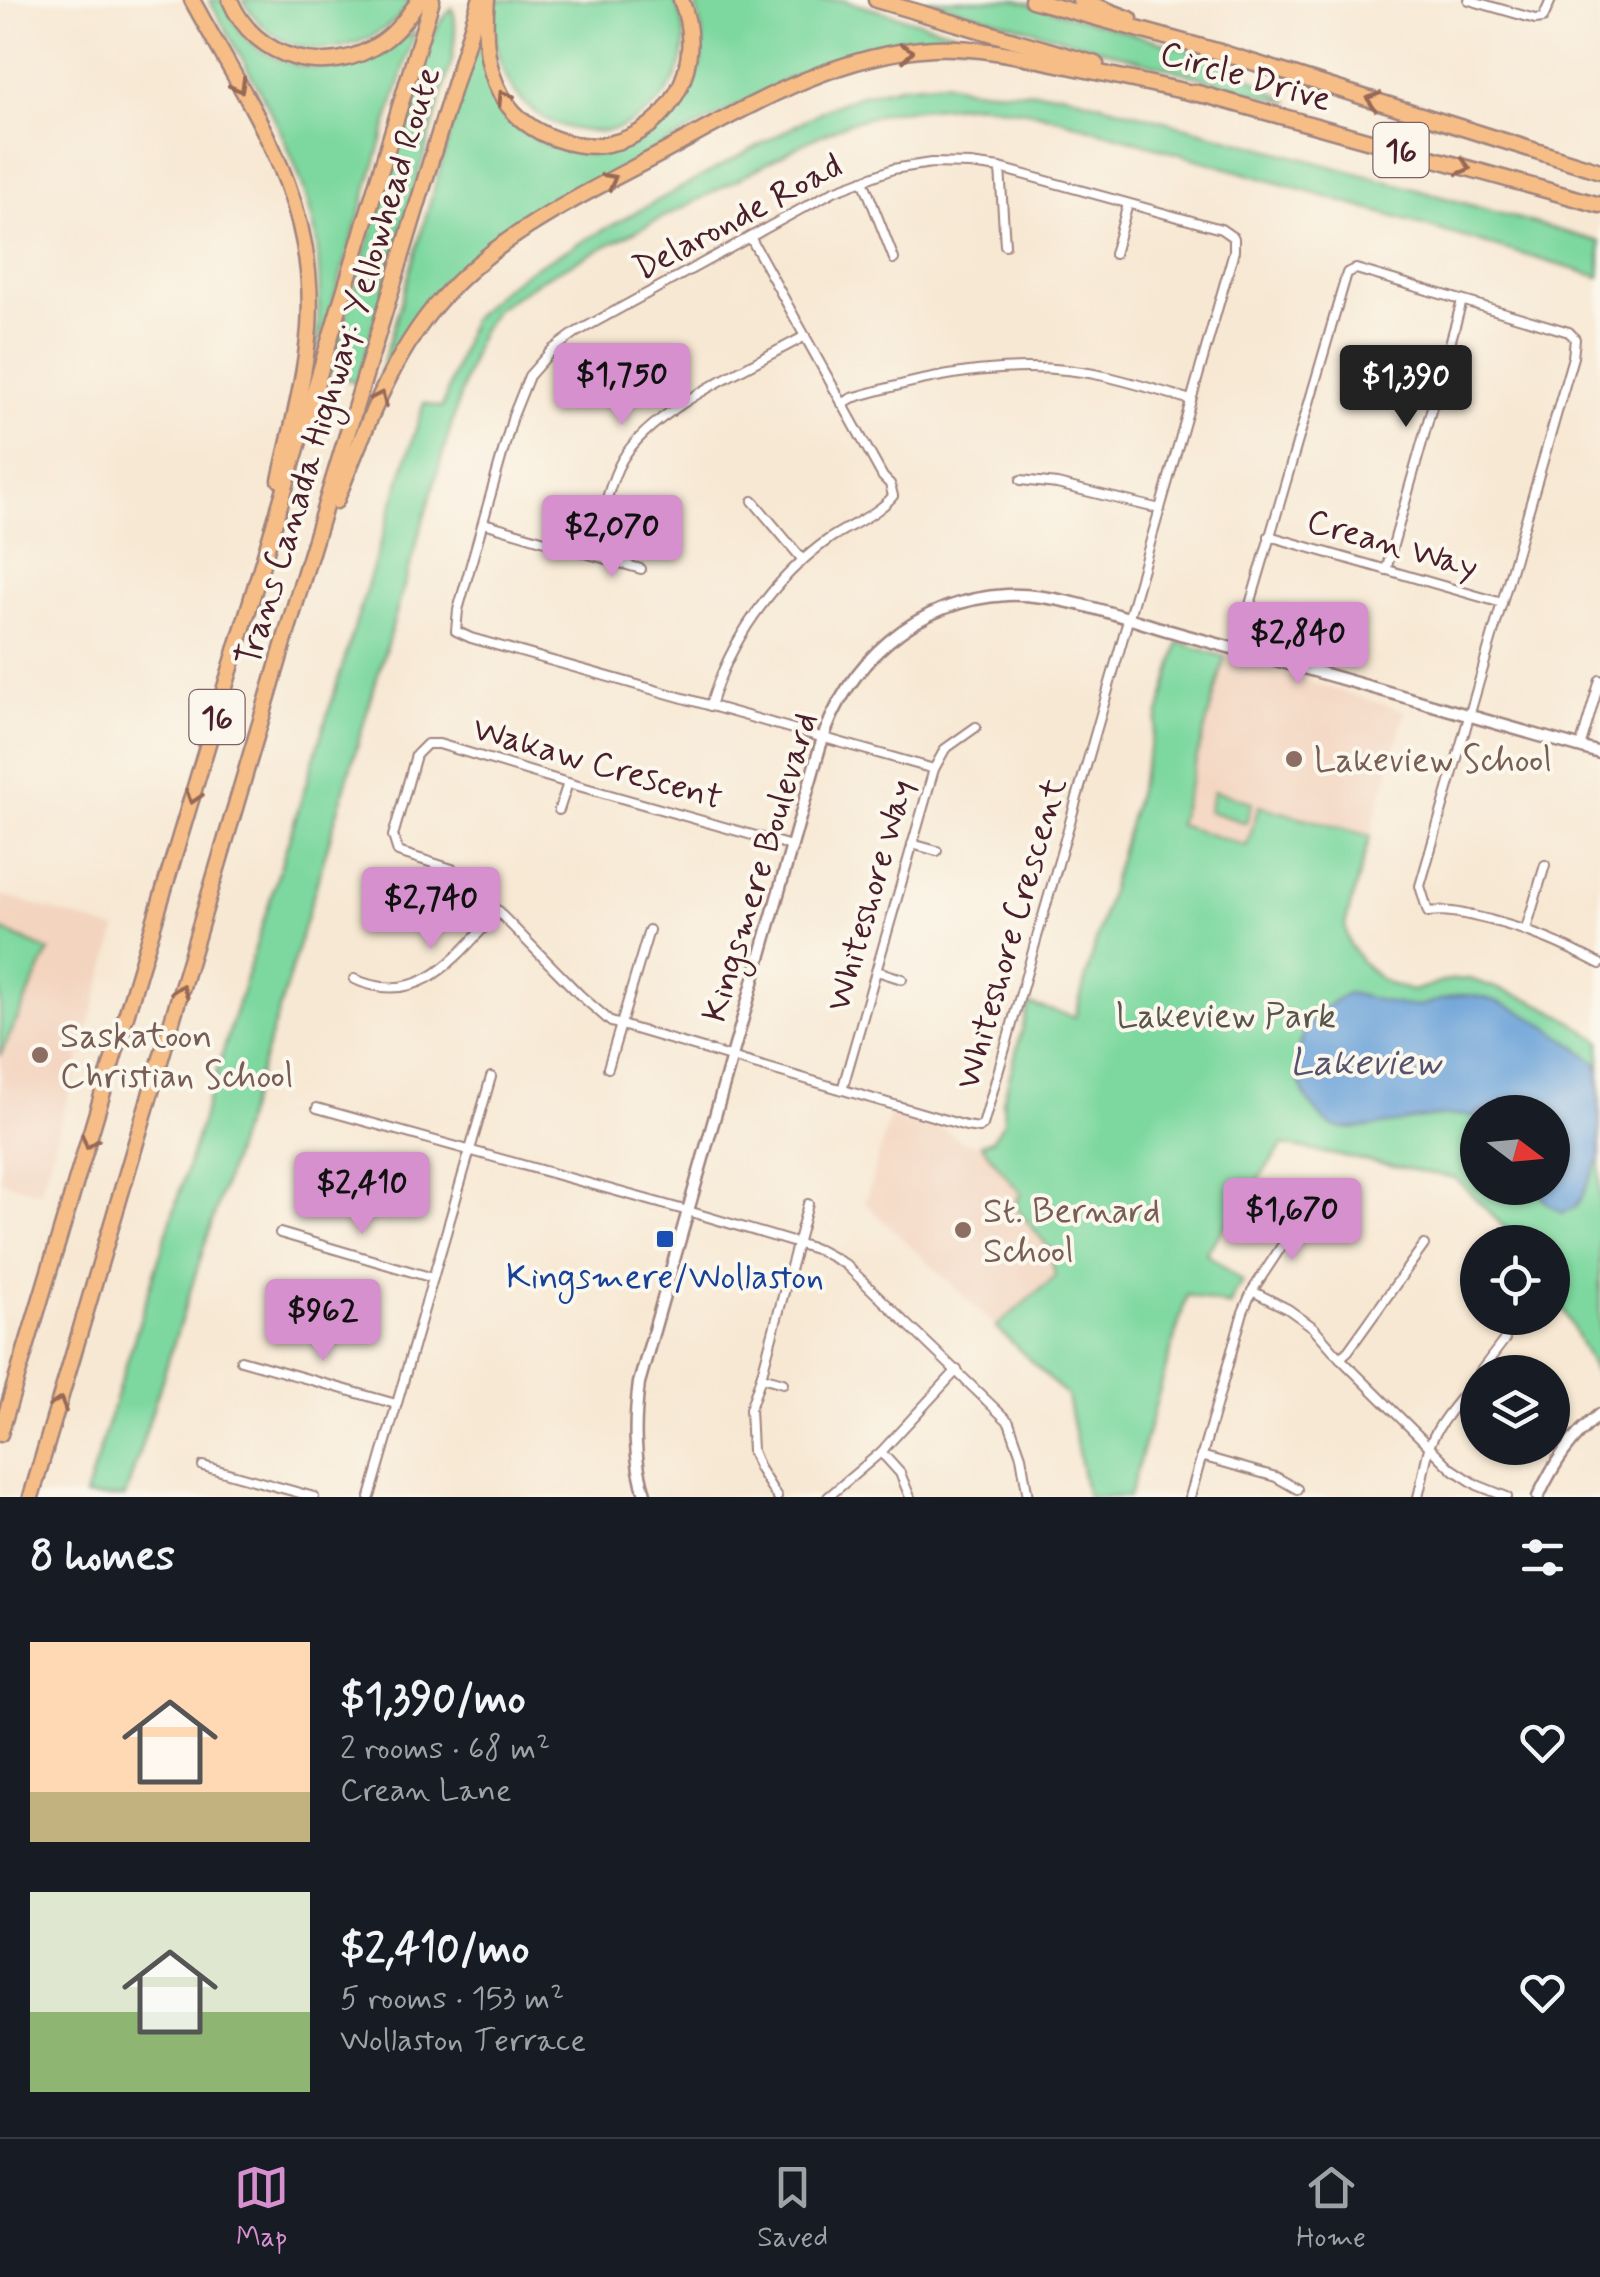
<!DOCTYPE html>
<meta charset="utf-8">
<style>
:root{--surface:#171b24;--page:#20242c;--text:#f1f3f6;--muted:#9ea1a6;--line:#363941;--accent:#d690ce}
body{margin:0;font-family:Mynerve,sans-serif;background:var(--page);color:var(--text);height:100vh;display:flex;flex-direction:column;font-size:38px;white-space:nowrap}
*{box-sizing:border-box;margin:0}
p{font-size:32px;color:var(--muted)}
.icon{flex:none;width:55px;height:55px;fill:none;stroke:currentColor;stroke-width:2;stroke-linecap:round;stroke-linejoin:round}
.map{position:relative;height:1497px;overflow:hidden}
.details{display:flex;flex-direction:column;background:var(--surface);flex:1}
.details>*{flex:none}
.needle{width:65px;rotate:106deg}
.controls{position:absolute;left:1460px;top:1095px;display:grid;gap:20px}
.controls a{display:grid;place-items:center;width:110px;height:110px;border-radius:50%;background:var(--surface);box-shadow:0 2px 8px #0004;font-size:50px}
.price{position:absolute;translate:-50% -85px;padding:0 22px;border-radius:10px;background:var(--accent);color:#111;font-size:32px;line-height:65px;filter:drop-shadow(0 2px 5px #0008)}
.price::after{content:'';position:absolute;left:50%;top:60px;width:30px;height:22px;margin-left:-15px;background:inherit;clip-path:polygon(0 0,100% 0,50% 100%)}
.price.active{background:#222;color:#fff}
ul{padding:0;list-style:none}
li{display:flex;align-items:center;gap:30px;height:250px;padding:0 30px}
li span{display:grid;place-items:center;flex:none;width:280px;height:200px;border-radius:0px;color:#555}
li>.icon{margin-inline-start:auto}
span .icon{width:120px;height:120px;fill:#fffc;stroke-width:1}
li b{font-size:42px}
h2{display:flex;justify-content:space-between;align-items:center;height:120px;padding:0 30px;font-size:42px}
.dock{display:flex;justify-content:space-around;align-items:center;height:140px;border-top:2px solid var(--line);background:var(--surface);font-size:28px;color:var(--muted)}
.dock a{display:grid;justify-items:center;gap:5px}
.dock .active{color:var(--accent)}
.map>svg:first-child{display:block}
</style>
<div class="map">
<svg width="1600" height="1497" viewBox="0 0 1600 1497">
<rect width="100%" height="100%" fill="#fbf7ec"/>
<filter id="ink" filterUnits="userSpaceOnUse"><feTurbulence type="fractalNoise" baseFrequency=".01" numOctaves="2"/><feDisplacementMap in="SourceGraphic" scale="20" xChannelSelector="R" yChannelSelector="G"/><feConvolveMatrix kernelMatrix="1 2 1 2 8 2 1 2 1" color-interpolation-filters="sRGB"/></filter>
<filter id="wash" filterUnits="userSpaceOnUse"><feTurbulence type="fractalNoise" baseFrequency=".0048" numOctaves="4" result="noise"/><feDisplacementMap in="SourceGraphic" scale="40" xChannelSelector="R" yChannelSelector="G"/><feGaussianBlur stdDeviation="2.25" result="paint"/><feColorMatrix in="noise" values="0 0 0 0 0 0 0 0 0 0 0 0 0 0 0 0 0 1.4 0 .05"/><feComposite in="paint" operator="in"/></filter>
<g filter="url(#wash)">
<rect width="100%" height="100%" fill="#f7e8d3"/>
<g fill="#f3d4bf">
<path d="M1225 657 1406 711 1370 836 1259 807 1248 846 1178 825Z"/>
<path d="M0 894 117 930 40 1193 0 1180Z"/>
<path d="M890 1114 943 1129 963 1142 981 1144 1022 1194 1016 1201 1018 1210 1050 1249 1055 1277 996 1327 865 1203Z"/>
</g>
<g fill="#7dd89f" stroke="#647c65" stroke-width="2.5" fill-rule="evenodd">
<path d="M209 0H224C229 9 233 20 238 28 264 64 319 77 359 61 379 54 396 40 415 32L333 302 314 356C320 315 322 274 315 232 299 149 250 74 209 0Z"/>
<path d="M243 0H413C406 8 400 17 392 23 359 49 310 60 274 35 261 27 251 13 243 0Z"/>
<path d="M494 0H674C701 49 673 107 622 127 605 134 586 132 569 128 510 113 489 56 494 0Z"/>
<path d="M694 0H842L993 43 928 42 868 51 833 60 786 80 651 152 516 227 484 249 457 273 434 298 378 381 474 51 477 49 482 53C492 75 504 113 521 128 576 174 651 155 687 96 695 82 701 69 702 53 704 34 699 18 694 0Z"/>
<path d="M926 0H1017L1223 60 1291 103Z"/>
<path d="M452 8C458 24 454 43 452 60L357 383 329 372 423 61 438 25Z"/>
<path d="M944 82 970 89 1061 93 1393 183 1600 242V277L1039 113 977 104 893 111 848 123 808 141 735 181 543 278 496 309 480 333 466 375 285 991 125 1497H85L424 403 442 408 471 320 498 293 528 271 826 109 861 95 900 86Z"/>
<path d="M1179 642 1225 657 1178 825 1247 846 1259 806 1370 836 1345 925 1349 944 1362 962 1379 978 1392 985 1412 991 1449 980 1470 979 1531 1000 1562 1015 1600 1041V1382L1553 1288 1552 1242H1519L1455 1178 1283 1145 1206 1253 1243 1282 1234 1293 1230 1306 1187 1295 1129 1497H1087L1067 1396 996 1327 1055 1277 1050 1249 1018 1210 1016 1201 1021 1194 981 1144 992 1140 1004 1122 1003 1101 1029 1004 1075 1017ZM1478 1112H1552V1188H1478Z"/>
<path d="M1214 791 1252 802 1246 823 1208 811Z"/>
<path d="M2 930 49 951 0 1056V935Z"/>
</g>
<path fill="#69a1d8" stroke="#5a6082" stroke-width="2.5" d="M1347 993C1368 996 1396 1007 1416 1006 1431 1005 1445 996 1461 995 1507 994 1564 1037 1598 1064L1600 1158 1581 1198 1574 1208 1562 1213 1547 1203 1535 1188H1552V1112H1478L1477 1117C1460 1115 1441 1115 1423 1118 1402 1121 1348 1135 1330 1125 1322 1120 1315 1110 1309 1102 1299 1087 1297 1076 1298 1058 1300 1025 1321 1008 1347 993Z"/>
</g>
<g filter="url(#ink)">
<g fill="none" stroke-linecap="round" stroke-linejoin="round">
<defs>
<g id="minor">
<path d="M1469 0 1535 19 1543 18 1551 0"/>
<path d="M1000 168 1005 245"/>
<path d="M863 180 894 259"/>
<path d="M1114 254 1128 204"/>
<path d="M842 404 852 398C936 373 1022 357 1109 377 1137 384 1164 392 1191 400"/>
<path d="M1021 480 1057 484 1160 509"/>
<path d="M753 501 802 559"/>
<path d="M484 523 592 555C599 528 609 482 622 460 652 408 752 366 805 336"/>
<path d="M1269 536 1502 603"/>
<path d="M592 555 641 569"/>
<path d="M1386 570 1462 301"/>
<path d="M1237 649 1347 273 1356 269 1569 332 1575 339 1573 357 1420 886 1428 912C1450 909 1468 915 1490 920 1532 931 1562 944 1600 964"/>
<path d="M710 706C730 640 773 579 829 539 850 525 877 515 893 496L890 484 883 477 750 237"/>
<path d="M1580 748 1600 680"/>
<path d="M934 769 945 749 976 727"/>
<path d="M559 810 568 783"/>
<path d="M912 844 937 851"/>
<path d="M791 846 568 783 439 744H427L416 755 393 836 398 852 452 869 466 879 580 995 611 1022 966 1126 979 1128 983 1125 1234 251V238L1221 229 1000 168 970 164 931 163 893 169 834 191 575 333 552 350 529 376 513 416 458 610 456 631 471 638 934 769 842 1090"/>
<path d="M1526 929 1545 865"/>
<path d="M877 971 902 979"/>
<path d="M354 979C422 1009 457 955 499 911"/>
<path d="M608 1068 649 930"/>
<path d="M317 1108 688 1211 819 1250 845 1264 1009 1422 1021 1456 1028 1497"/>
<path d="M280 1233 433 1278"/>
<path d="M1252 1291 1293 1229 1308 1215"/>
<path d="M1340 1358 1348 1351 1424 1245"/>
<path d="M241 1360 396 1404"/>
<path d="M1480 1372 1505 1339"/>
<path d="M761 1377 783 1383"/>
<path d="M881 1452 900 1473 910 1497"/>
<path d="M1201 1456 1276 1477 1297 1489"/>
<path d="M203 1466 314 1497"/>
<path d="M370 1497 491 1077"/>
<path d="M777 1497 759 1468 752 1451 750 1409 761 1377 808 1204"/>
<path d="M828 1497 881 1452 957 1370"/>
<path d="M1190 1497 1243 1312 1252 1291 1288 1309 1313 1327 1340 1358 1451 1468 1477 1485 1507 1497"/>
<path d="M1418 1497C1423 1479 1425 1459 1431 1442 1441 1419 1462 1397 1478 1377"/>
</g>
<g id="tertiary">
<path d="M646 1497C633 1459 634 1422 639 1383L820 747C847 662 915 600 1007 595 1058 592 1133 621 1184 635 1323 672 1461 714 1600 753"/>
<path d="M1538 1497C1554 1463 1571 1437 1600 1414"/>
</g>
<g id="motorway">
<path d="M192 0C251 109 318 198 309 328 305 379 291 430 280 480"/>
<path d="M230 0C255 61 329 79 382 42 398 31 408 16 419 0"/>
<path d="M487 0C481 59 493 117 556 139 573 145 590 148 608 144 674 131 706 60 681 0"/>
<path d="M876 0 1096 64"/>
<path d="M1032 0 1220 52 1600 171"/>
<path d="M1080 0 1130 19"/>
<path d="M1194 92 1600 205"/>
<path d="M336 501C363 434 389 362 435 306 494 236 580 196 660 154 745 108 834 54 933 48 978 46 1025 57 1068 66 1113 76 1157 85 1202 95"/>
<path d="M0 1434 432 0"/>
<path d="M31 1497 301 585 480 0"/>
</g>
</defs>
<use href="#minor" stroke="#a0847f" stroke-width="12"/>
<use href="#tertiary" stroke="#a0847f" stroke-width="15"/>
<use href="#motorway" stroke="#a0847f" stroke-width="19"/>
<use href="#minor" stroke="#fff" stroke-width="8"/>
<use href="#tertiary" stroke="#fff" stroke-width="10"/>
<use href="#motorway" stroke="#f6be86" stroke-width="14"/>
</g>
<defs><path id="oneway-chevron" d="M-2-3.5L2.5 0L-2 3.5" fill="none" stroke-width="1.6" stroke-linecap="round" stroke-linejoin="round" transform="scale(2.5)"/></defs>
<g stroke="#976754">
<use href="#oneway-chevron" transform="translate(907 52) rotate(-8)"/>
<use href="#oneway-chevron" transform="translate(239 86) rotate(61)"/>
<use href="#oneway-chevron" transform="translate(504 97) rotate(-123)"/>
<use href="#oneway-chevron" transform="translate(1373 100) rotate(-163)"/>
<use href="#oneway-chevron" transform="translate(1464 167) rotate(15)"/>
<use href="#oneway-chevron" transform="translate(610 180) rotate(-29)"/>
<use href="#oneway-chevron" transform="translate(380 398) rotate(-65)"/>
<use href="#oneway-chevron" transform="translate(193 797) rotate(107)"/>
<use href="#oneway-chevron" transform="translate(181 991) rotate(-73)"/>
<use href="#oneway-chevron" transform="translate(89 1142) rotate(107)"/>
<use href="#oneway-chevron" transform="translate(59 1404) rotate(-73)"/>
</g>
</g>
<g fill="#8d6e63" stroke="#fbf7ec" stroke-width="4">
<circle cx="1294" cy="759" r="10"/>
<circle cx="40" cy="1055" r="10"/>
<circle cx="963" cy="1230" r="10"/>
</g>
<rect fill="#1a4fb4" stroke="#fbf7ec" stroke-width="4" x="655" y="1229" width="20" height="20" rx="5"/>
<g text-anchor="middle" stroke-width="8" stroke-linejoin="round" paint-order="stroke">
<g fill="#fbf7ec" stroke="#7f6065" stroke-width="2.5">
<rect x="1373.5" y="123" width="55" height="54" rx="8"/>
<rect x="189.5" y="690" width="55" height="54" rx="8"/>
</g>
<g font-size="32" font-weight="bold" fill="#4a1f2b">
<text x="1401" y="161">16</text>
<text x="217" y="728">16</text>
</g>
<g font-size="35" fill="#4a1f2b" stroke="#fbf7ec">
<text transform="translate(1246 75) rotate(16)" y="12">Circle Drive</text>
<text transform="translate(737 216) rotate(-28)" y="12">Delaronde Road</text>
<text transform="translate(337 366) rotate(-73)" y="12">Trans Canada Highway: Yellowhead Route</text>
<text transform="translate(1393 543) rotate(16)" y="12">Crean Way</text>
<text transform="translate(598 762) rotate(16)" y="12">Wakaw Crescent</text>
<text transform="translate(759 867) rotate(-73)" y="12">Kingsmere Boulevard</text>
<text transform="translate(869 895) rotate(-74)" y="12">Whiteshore Way</text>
<text transform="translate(1010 933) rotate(-74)" y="12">Whiteshore Crescent</text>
</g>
<g font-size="35" fill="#785e54" stroke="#fbf7ec" text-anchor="start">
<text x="1314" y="771">Lakeview School</text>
<text x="60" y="1047">Saskatoon<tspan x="60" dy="40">Christian School</tspan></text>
<text x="983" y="1222">St. Bernard<tspan x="983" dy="40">School</tspan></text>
</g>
<g font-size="35" fill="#59564e" stroke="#fbf7ec">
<text x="1226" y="1027">Lakeview Park</text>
</g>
<g font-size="35" fill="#164399" stroke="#fbf7ec">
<text x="665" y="1288">Kingsmere/Wollaston</text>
</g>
<g font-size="38" font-style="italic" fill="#565370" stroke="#fbf7ec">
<text x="1365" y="1074">Lakeview</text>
</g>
</g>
</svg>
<div class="controls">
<a><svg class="needle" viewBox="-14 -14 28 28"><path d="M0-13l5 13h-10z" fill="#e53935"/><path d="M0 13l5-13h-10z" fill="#9ea1a6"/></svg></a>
<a><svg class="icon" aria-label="locate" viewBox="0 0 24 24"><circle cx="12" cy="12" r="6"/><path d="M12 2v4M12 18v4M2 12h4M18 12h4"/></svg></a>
<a><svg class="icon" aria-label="layers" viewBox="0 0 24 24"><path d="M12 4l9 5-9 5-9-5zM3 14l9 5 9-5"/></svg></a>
</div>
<b class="price" style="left:622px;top:428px">$1,750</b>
<b class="price active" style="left:1406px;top:430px">$1,390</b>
<b class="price" style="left:612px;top:580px">$2,070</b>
<b class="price" style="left:1298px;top:687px">$2,840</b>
<b class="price" style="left:431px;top:952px">$2,740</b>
<b class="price" style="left:362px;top:1237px">$2,410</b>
<b class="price" style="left:1292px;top:1263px">$1,670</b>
<b class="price" style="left:323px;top:1364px">$962</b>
</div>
<section class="details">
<h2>8 homes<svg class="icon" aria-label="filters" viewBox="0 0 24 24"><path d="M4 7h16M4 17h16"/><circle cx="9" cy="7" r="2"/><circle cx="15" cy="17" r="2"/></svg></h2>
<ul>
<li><span style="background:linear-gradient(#ffd9b3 75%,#c2b280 0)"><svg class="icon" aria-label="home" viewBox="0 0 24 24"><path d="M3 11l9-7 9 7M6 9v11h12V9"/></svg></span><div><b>$1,390/mo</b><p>2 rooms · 68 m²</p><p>Crean Lane</p></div><svg class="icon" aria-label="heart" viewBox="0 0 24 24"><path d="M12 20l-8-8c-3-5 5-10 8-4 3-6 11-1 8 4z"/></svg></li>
<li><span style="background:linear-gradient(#dfe7d0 60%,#8fb573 0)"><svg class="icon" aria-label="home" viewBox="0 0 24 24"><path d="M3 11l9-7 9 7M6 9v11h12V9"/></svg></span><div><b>$2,410/mo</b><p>5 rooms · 153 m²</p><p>Wollaston Terrace</p></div><svg class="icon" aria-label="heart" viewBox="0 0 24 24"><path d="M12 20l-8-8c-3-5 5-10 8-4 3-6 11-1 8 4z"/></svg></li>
</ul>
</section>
<nav class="dock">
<a class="active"><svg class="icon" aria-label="map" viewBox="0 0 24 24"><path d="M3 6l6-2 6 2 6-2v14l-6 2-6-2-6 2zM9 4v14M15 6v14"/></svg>Map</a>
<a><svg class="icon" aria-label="saved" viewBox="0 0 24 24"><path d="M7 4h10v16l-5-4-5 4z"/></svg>Saved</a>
<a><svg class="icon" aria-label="home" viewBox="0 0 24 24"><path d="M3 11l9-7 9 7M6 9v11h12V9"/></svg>Home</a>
</nav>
